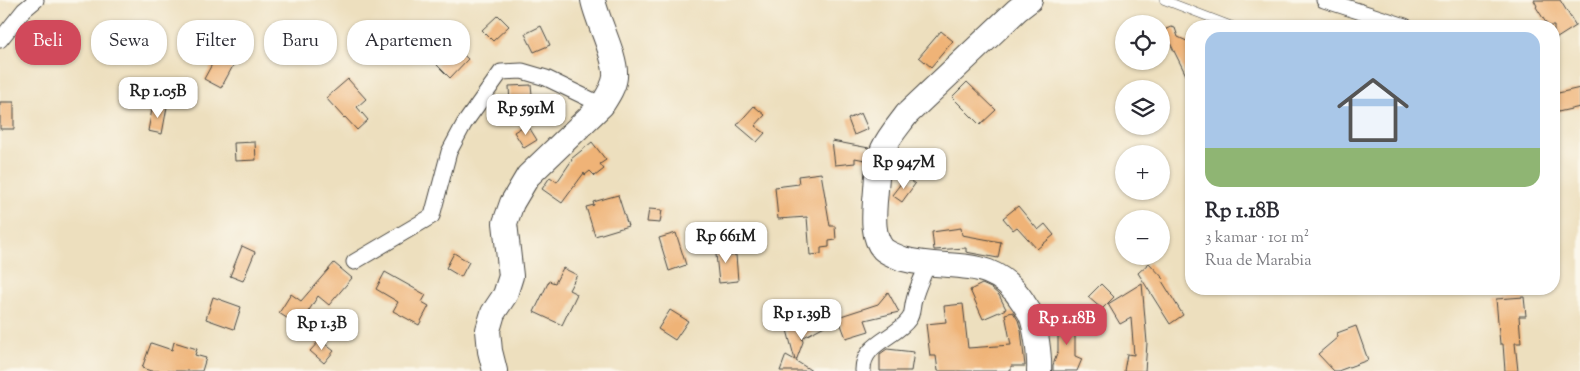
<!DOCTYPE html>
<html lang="id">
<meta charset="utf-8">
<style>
:root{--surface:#fff;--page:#f7f7f7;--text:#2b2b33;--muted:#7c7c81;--line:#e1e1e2;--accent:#d1495b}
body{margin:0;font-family:"Sorts Mill Goudy",serif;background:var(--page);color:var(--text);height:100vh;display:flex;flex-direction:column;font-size:19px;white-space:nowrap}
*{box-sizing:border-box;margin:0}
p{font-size:16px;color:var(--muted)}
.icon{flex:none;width:28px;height:28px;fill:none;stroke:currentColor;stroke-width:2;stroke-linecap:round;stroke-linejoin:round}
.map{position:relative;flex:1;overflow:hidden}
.drawer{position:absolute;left:1185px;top:20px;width:375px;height:275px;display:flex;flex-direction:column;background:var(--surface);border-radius:20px;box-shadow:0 1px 4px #0004}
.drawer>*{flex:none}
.banner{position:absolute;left:15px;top:20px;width:475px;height:45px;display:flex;gap:10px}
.buttons{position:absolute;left:1115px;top:15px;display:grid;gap:10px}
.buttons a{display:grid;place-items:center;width:55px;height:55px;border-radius:50%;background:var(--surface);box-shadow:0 1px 4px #0004;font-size:25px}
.price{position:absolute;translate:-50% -42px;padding:0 11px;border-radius:10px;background:#fff;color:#222;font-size:16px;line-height:32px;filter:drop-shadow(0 1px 2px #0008)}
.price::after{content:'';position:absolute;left:50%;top:30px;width:15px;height:11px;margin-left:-8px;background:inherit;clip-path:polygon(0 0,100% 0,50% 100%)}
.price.selected{background:var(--accent);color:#fff}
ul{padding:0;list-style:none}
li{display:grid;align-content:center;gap:10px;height:265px;padding:0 20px}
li+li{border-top:1px solid var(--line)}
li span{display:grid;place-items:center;height:155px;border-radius:15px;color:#555}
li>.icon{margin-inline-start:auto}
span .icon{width:90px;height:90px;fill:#fffc;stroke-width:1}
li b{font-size:21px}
.tag{padding:0 18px;border-radius:20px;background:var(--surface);box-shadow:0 1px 4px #0004;font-size:18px;line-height:45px}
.tag.selected{background:var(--accent);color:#fff}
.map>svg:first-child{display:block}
</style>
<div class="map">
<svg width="1580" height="371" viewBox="0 0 1580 371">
<rect width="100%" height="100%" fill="#fbf7ec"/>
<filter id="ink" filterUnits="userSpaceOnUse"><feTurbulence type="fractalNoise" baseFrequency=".02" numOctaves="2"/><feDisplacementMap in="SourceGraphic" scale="10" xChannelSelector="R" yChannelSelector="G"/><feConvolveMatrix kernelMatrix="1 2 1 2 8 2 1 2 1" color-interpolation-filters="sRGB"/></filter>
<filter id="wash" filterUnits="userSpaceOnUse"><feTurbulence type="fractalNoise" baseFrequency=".0096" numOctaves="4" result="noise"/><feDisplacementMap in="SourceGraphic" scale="20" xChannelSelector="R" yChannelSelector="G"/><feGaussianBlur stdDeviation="1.12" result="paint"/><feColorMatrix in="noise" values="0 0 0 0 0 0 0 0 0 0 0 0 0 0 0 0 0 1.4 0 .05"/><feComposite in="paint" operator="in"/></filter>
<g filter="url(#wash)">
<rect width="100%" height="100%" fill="#eddfbe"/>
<g id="blocks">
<g fill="#efb377">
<path d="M1534 0H1560L1576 26 1554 40V26H1548L1536 7 1537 6Z"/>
<path d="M498 15 509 26 493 41 482 30Z"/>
<path d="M541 26 550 45 534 52 525 34Z"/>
<path d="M1171 27 1175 28 1178 37 1191 43V85L1164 31 1166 32V29Z"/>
<path d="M941 31 953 41 931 67 919 57Z"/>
<path d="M455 47 468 59 450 78 437 65Z"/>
<path d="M217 55 234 64 221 88 204 79Z"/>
<path d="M348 79 366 99 357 107 368 120 357 130 345 117 344 118 326 98Z"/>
<path d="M967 82 996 110 980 125 952 97Z"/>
<path d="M531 85 533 104 510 105 509 86Z"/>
<path d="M1580 88V107L1558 112 1554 94Z"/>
<rect x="0" y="102" width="14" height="27"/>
<path d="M153 104 167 107 162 134 148 131Z"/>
<path d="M754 106 765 115 755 126 765 133 757 142 737 125Z"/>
<path d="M861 113 868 129 854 135 848 119Z"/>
<path d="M527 124 537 140 524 148 514 132Z"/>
<path d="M832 141 869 148 865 160 855 158V163L835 165Z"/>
<path d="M255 142 256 160 235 161 234 143Z"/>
<path d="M592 142 606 160 600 164 604 169 595 176 590 171 585 175 584 173 562 203 542 189 550 177 557 182 572 160 571 159Z"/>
<path d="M821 173 830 226H835L836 240 829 241V247L821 248V254L810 255 807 217 778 219 775 187 799 184 798 176Z"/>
<path d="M906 177 915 184 902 202 892 195Z"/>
<path d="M618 195 628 226 595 236 586 207 594 205 593 202Z"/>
<path d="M1018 206 1038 230 1045 224 1054 235 1037 249 1017 227 1013 230 1003 218Z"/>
<path d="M649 209 662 210 660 223 647 222Z"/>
<path d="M961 228 962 235 1001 242 998 258 966 252V248L934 250 932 232Z"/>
<path d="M676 233 686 265 669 271 659 238Z"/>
<path d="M728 243 729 256 736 255 738 281 719 283 715 245Z"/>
<path d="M242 246 255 252 243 281 230 276Z"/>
<path d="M454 253 469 262 461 277 446 268Z"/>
<path d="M334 263 352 278 329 305 318 296 299 326 279 313 291 294 301 301Z"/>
<path d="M1149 263 1164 279 1162 281 1183 315 1170 324 1138 273Z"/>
<path d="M563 268 577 275 569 290 577 294 562 325 534 312 549 281 555 283Z"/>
<path d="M385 272 426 295 422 302 429 306 419 325 393 311 398 302 376 289Z"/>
<path d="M1142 283 1147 343 1145 371H1124L1127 354 1134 355 1131 318 1120 324 1108 304Z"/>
<path d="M982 284 991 288 999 295 1006 309 983 319 970 290Z"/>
<path d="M1101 284 1114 297 1102 309 1088 297Z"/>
<path d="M888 292 899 312 865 320 869 331 846 338 838 317 878 304Z"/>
<path d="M213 297 241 307 234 329 206 319Z"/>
<path d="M1524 297 1526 316H1519L1521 343H1515L1518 371H1505L1503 344H1500L1496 299Z"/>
<path d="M963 304 968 348 1011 345 1005 314 1013 312 1018 320 1021 330 1025 366H1011V371H938L936 356H930L926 324 946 322 944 306Z"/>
<path d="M670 310 688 321 675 340 658 329Z"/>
<path d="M821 311 825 319 828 318 830 323 802 338 803 342 796 361 812 371H780L786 355 795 360 787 330 808 324 806 319Z"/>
<path d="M1075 315V356L1082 359 1077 371H1053V365L1058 351V316Z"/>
<path d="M1356 326 1368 360 1338 371H1334L1318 354 1338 337 1337 333Z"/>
<path d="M320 340 334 351 324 363 310 351Z"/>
<path d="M174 342 197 349 195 355 206 358 202 371H151L142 368 151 343 172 350Z"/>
<path d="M887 349 914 352 911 371H880V354Z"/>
</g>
</g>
</g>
<g filter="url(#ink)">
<use href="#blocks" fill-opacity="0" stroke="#484641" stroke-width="1"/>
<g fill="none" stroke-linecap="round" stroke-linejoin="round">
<defs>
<path id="lane" d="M1164 0 1232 26"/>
<g id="street">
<path d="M1324 0 1405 26"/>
<path d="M0 40 24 10 36 0"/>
<path d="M354 262 432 216 449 152 464 124 501 72 522 71 546 78 602 105"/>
<path d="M863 371C862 343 896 338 909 319 913 314 912 306 914 300 917 287 923 276 928 264"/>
</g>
<g id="primary">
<path d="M1030 0 1017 10 907 114C899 125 889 136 883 149 876 165 877 184 875 201 874 215 872 237 883 249 887 253 898 257 903 259 950 272 992 253 1023 302 1025 306 1029 310 1031 315 1036 327 1040 358 1039 371"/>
<path d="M495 371 490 351 488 330 493 313 505 295 511 276 505 223 512 203 528 176 602 105C607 97 614 87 615 77 617 57 597 21 593 0"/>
</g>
</defs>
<use href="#lane" stroke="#484641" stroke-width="9"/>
<use href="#street" stroke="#484641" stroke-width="17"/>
<use href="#primary" stroke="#484641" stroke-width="26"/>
<use href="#lane" stroke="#fff" stroke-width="8"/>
<use href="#street" stroke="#fff" stroke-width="15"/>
<use href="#primary" stroke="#fff" stroke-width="24"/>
</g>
</g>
</svg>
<div class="buttons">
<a><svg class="icon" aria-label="locate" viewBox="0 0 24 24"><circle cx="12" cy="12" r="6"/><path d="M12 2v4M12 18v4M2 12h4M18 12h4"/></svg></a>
<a><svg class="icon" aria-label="layers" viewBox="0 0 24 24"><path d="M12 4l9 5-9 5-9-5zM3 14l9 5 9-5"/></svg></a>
<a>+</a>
<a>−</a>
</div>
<b class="price" style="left:158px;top:119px">Rp 1.05B</b>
<b class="price" style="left:526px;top:136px">Rp 591M</b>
<b class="price" style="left:904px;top:190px">Rp 947M</b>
<b class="price" style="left:726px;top:264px">Rp 661M</b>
<b class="price" style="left:802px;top:341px">Rp 1.39B</b>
<b class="price selected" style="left:1067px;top:346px">Rp 1.18B</b>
<b class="price" style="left:322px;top:351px">Rp 1.3B</b>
<div class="banner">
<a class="tag selected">Beli</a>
<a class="tag">Sewa</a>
<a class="tag">Filter</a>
<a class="tag">Baru</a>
<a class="tag">Apartemen</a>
</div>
<section class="drawer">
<ul>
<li><span style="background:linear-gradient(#a9c7e8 75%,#8fb573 0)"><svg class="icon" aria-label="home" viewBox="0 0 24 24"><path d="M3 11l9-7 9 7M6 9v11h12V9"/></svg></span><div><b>Rp 1.18B</b><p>3 kamar · 101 m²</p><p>Rua de Marabia</p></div></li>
</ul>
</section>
</div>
